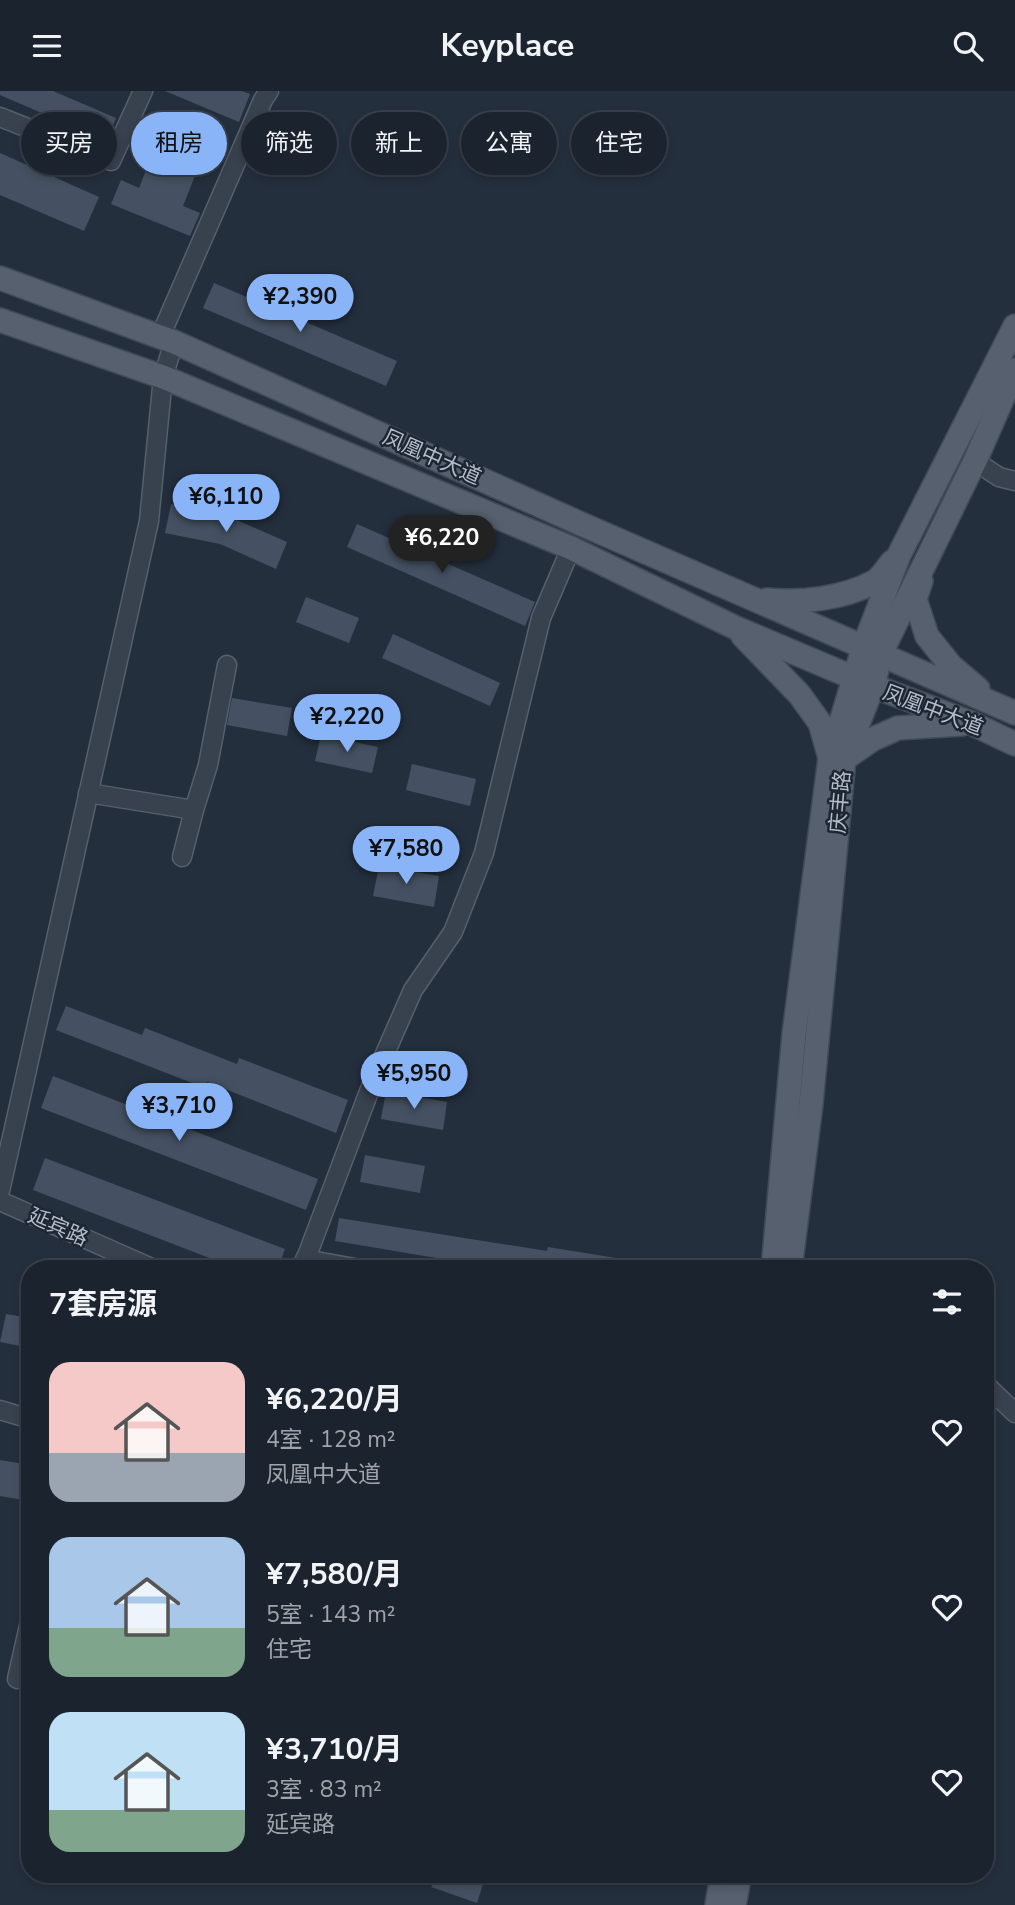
<!DOCTYPE html>
<html lang="zh">
<meta charset="utf-8">
<style>
:root{--surface:#1b232e;--page:#282f3a;--text:#f1f3f6;--muted:#a0a4aa;--line:#39404a;--accent:#8ab4f8}
body{margin:0;font-family:"Nunito Sans","Noto Sans SC",sans-serif;background:var(--page);color:var(--text);height:100vh;display:flex;flex-direction:column;font-size:26px;white-space:nowrap}
*{box-sizing:border-box;margin:0}
p{font-size:23px;color:var(--muted)}
.icon{flex:none;width:38px;height:38px;fill:none;stroke:currentColor;stroke-width:2;stroke-linecap:round;stroke-linejoin:round}
.map{position:relative;flex:1;overflow:hidden}
.drawer{position:absolute;left:21px;top:1169px;width:973px;height:623px;display:flex;flex-direction:column;background:var(--surface);border-radius:28px;box-shadow:0 4px 10px #0003,0 0 0 2px var(--line)}
.drawer>*{flex:none}
.hud{position:absolute;left:21px;top:21px;width:973px;height:63px;display:flex;gap:14px}
.price{position:absolute;translate:-50% -60px;padding:0 16px;border-radius:24px;background:var(--accent);color:#111;font-size:23px;line-height:46px;filter:drop-shadow(0 2px 4px #0008)}
.price::after{content:'';position:absolute;left:50%;top:42px;width:21px;height:16px;margin-left:-10px;background:inherit;clip-path:polygon(0 0,100% 0,50% 100%)}
.price.current{background:#222;color:#fff}
ul{padding:0;list-style:none}
li{display:flex;align-items:center;gap:21px;height:175px;padding:0 28px}
li span{display:grid;place-items:center;flex:none;width:196px;height:140px;border-radius:21px;color:#555}
li>.icon{margin-inline-start:auto}
span .icon{width:84px;height:84px;fill:#fffc;stroke-width:1}
li b{font-size:30px}
h2{display:flex;justify-content:space-between;align-items:center;height:84px;padding:0 28px;font-size:30px}
.pill{padding:0 24px;border-radius:32px;background:var(--surface);box-shadow:0 4px 10px #0003,0 0 0 2px var(--line);font-size:24px;line-height:63px}
.pill.current{background:var(--accent);color:#111}
header{display:flex;justify-content:space-between;align-items:center;height:91px;padding:0 28px;background:var(--surface);font-size:32px;font-weight:700}
.map>svg:first-child{display:block}
</style>
<header><svg class="icon" aria-label="menu" viewBox="0 0 24 24"><path d="M4 6h16M4 12h16M4 18h16"/></svg>Keyplace<svg class="icon" aria-label="search" viewBox="0 0 24 24"><circle cx="10" cy="10" r="6"/><path d="M15 15l6 6"/></svg></header>
<div class="map">
<svg width="1015" height="1814" viewBox="0 0 1015 1814">
<rect width="100%" height="100%" fill="#242f3e"/>
<g fill="#455162">
<path d="M0 0H53L116 27 107 50 0 4Z"/>
<path d="M165 0H242L250 3 239 31Z"/>
<path d="M154 59 198 77 183 115 200 122 190 145 111 113 121 89 139 97Z"/>
<path d="M0 62 99 106 84 140 0 104Z"/>
<path d="M214 192 397 270 386 295 203 217Z"/>
<path d="M171 413 230 426 287 451 276 478 220 453 165 442Z"/>
<path d="M357 433 535 511 525 535 347 456Z"/>
<path d="M306 506 359 527 349 552 296 531Z"/>
<path d="M393 543 500 592 490 615 382 567Z"/>
<path d="M232 607 292 617 287 645 227 634Z"/>
<path d="M321 644 378 656 372 682 315 670Z"/>
<path d="M412 673 476 688 470 715 406 699Z"/>
<path d="M379 775 439 785 434 816 373 805Z"/>
<path d="M66 915 142 944 145 937 237 973 239 967 348 1009 336 1042 207 991 205 997 56 939Z"/>
<path d="M53 985 318 1088 306 1119 41 1017Z"/>
<path d="M386 1000 447 1011 443 1039 381 1028Z"/>
<path d="M365 1064 425 1075 420 1102 360 1091Z"/>
<path d="M45 1067 285 1158 278 1178H238L33 1099Z"/>
<path d="M339 1127 547 1160 548 1156 641 1171 640 1178H502L335 1150Z"/>
<path d="M6 1223 30 1227V1257L0 1251Z"/>
<path d="M0 1369 30 1374 23 1409 0 1405Z"/>
<path d="M411 1783H466L484 1790 477 1812 431 1796 433 1793 411 1786Z"/>
</g>
<g fill="none" stroke-linecap="round" stroke-linejoin="round">
<defs>
<g id="minor">
<path d="M0 26 111 70 143 0"/>
<path d="M160 246 263 9 269 0"/>
<path d="M975 370 999 386 1015 390"/>
<path d="M88 702 194 719 208 674 227 574"/>
<path d="M182 766 194 719"/>
<path d="M0 1100 149 430 163 286 174 251"/>
<path d="M0 1110 154 1178"/>
<path d="M305 1168 360 1178"/>
<path d="M302 1178 373 990 413 899 453 841 484 762 541 527 571 457"/>
<path d="M985 1293 1015 1322"/>
<path d="M0 1319 30 1328"/>
<path d="M17 1588 30 1530"/>
</g>
<g id="major">
<path d="M0 187 174 251 579 432 1015 622"/>
<path d="M0 229 163 286 571 457 736 537 873 595 971 632 1015 653"/>
<path d="M921 490 915 508 927 545 951 575 978 598"/>
<path d="M767 509C801 512 842 508 874 491 881 487 887 477 892 471"/>
<path d="M743 545 799 603 820 632 830 667"/>
<path d="M844 668 873 648 898 637 962 633"/>
<path d="M773 1178 794 943 830 667 864 555 899 464 1015 235"/>
<path d="M790 1178 811 1013 844 668 873 595 881 562 975 370 1015 279"/>
<path d="M717 1814 722 1783"/>
<path d="M734 1814 740 1783"/>
</g>
</defs>
<use href="#minor" stroke="#565f6c" stroke-width="21"/>
<use href="#major" stroke="#414a57" stroke-width="26"/>
<use href="#minor" stroke="#38414e" stroke-width="18"/>
<use href="#major" stroke="#56606e" stroke-width="23"/>
</g>
<g text-anchor="middle" stroke-width="5" stroke-linejoin="round" paint-order="stroke">
<g font-size="21" fill="#b4bcc9" stroke="#1d2633">
<text transform="translate(432 366) rotate(24)" y="7">凤凰中大道</text>
<text transform="translate(933 619) rotate(21)" y="7">凤凰中大道</text>
<text transform="translate(840 711) rotate(-85)" y="7">庆丰路</text>
<text transform="translate(58 1136) rotate(24)" y="7">延宾路</text>
</g>
</g>
</svg>
<b class="price" style="left:300px;top:243px">¥2,390</b>
<b class="price" style="left:226px;top:443px">¥6,110</b>
<b class="price current" style="left:442px;top:484px">¥6,220</b>
<b class="price" style="left:347px;top:663px">¥2,220</b>
<b class="price" style="left:406px;top:795px">¥7,580</b>
<b class="price" style="left:414px;top:1020px">¥5,950</b>
<b class="price" style="left:179px;top:1052px">¥3,710</b>
<div class="hud">
<a class="pill">买房</a>
<a class="pill current">租房</a>
<a class="pill">筛选</a>
<a class="pill">新上</a>
<a class="pill">公寓</a>
<a class="pill">住宅</a>
</div>
<section class="drawer">
<h2>7套房源<svg class="icon" aria-label="filters" viewBox="0 0 24 24"><path d="M4 7h16M4 17h16"/><circle cx="9" cy="7" r="2"/><circle cx="15" cy="17" r="2"/></svg></h2>
<ul>
<li><span style="background:linear-gradient(#f6c9c9 65%,#9aa5b1 0)"><svg class="icon" aria-label="home" viewBox="0 0 24 24"><path d="M3 11l9-7 9 7M6 9v11h12V9"/></svg></span><div><b>¥6,220/月</b><p>4室 · 128 m²</p><p>凤凰中大道</p></div><svg class="icon" aria-label="heart" viewBox="0 0 24 24"><path d="M12 20l-8-8c-3-5 5-10 8-4 3-6 11-1 8 4z"/></svg></li>
<li><span style="background:linear-gradient(#a9c7e8 65%,#7fa58c 0)"><svg class="icon" aria-label="home" viewBox="0 0 24 24"><path d="M3 11l9-7 9 7M6 9v11h12V9"/></svg></span><div><b>¥7,580/月</b><p>5室 · 143 m²</p><p>住宅</p></div><svg class="icon" aria-label="heart" viewBox="0 0 24 24"><path d="M12 20l-8-8c-3-5 5-10 8-4 3-6 11-1 8 4z"/></svg></li>
<li><span style="background:linear-gradient(#bfe0f5 70%,#7fa58c 0)"><svg class="icon" aria-label="home" viewBox="0 0 24 24"><path d="M3 11l9-7 9 7M6 9v11h12V9"/></svg></span><div><b>¥3,710/月</b><p>3室 · 83 m²</p><p>延宾路</p></div><svg class="icon" aria-label="heart" viewBox="0 0 24 24"><path d="M12 20l-8-8c-3-5 5-10 8-4 3-6 11-1 8 4z"/></svg></li>
</ul>
</section>
</div>
